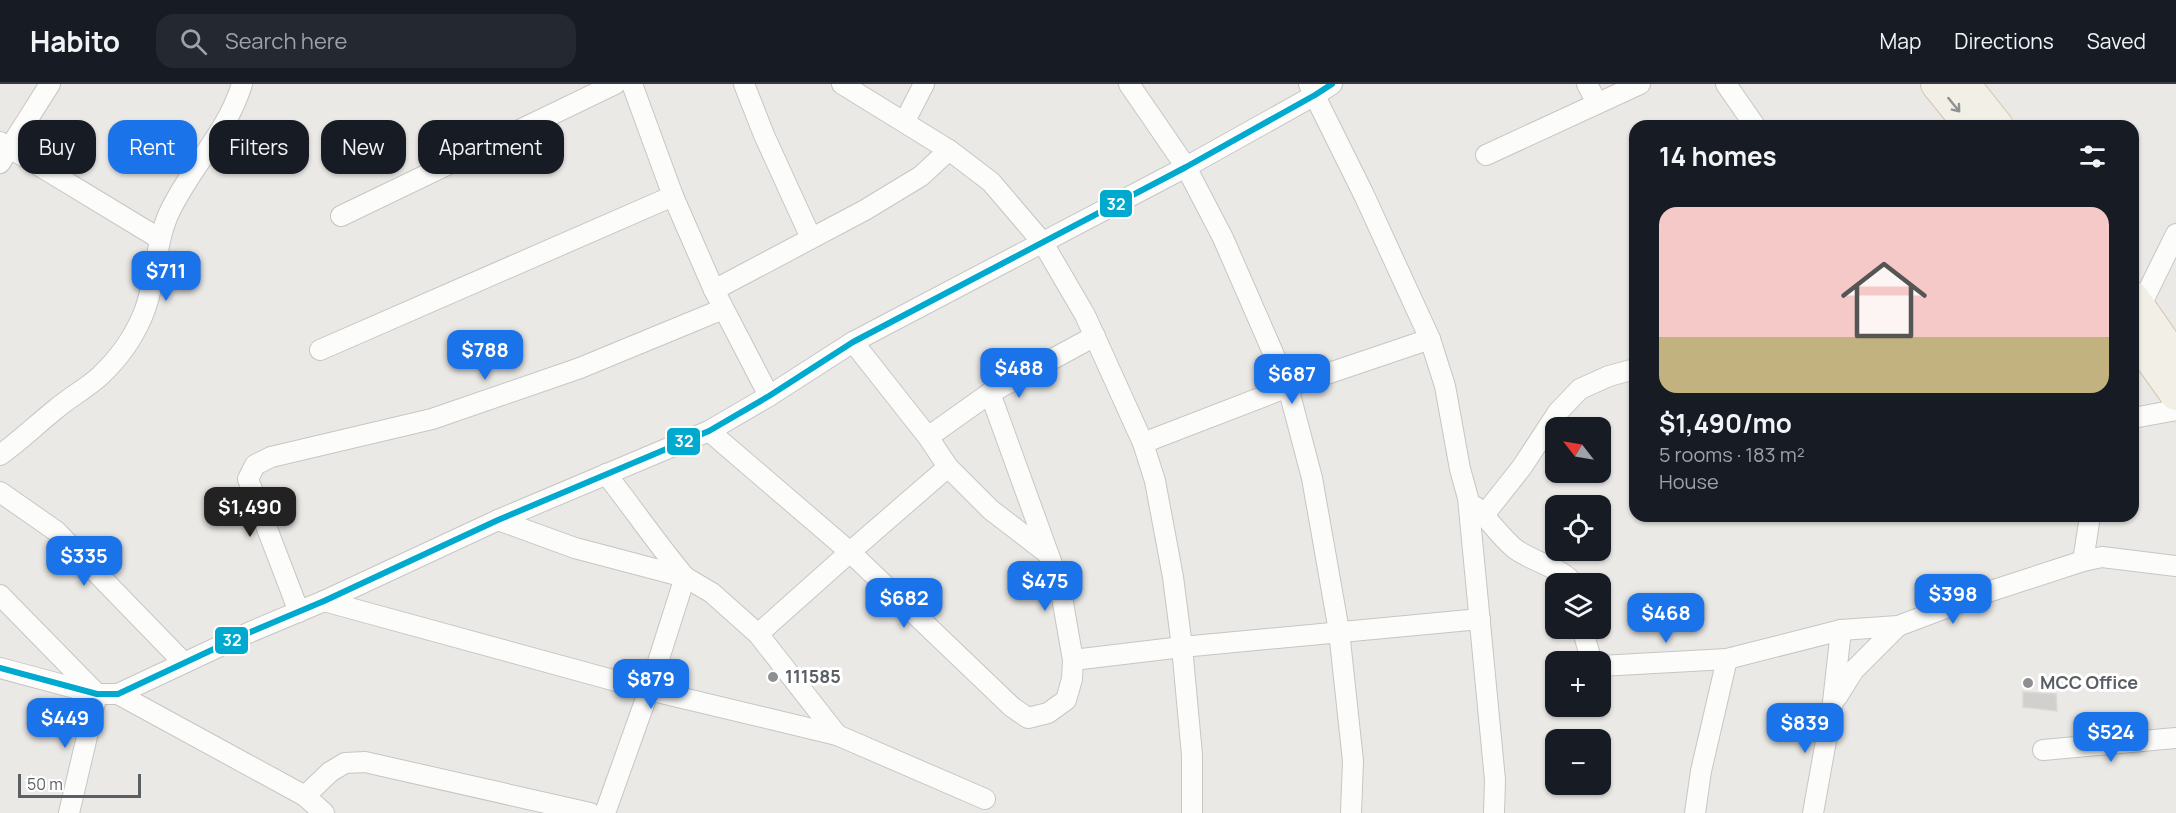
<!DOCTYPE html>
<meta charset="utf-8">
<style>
:root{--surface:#171b24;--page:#242831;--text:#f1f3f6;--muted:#9ea1a6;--line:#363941;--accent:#1a73e8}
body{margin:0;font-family:Manrope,sans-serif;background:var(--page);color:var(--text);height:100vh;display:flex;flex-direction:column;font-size:22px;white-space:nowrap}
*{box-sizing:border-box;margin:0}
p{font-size:20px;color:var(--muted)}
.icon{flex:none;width:33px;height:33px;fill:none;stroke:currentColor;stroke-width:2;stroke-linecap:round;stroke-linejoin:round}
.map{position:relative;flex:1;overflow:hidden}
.panel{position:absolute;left:1629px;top:36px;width:510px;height:402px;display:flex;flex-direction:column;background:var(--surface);border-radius:18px;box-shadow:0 2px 4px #0004}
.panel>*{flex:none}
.guide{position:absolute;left:18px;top:36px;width:570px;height:54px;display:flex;gap:12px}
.needle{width:39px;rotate:301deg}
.controls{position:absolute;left:1545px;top:333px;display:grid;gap:12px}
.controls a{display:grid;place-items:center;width:66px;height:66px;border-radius:12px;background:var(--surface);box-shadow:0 2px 4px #0004;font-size:30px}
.scale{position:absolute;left:18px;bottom:15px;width:123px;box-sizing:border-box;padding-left:6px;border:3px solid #5a5f64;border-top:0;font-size:16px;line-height:21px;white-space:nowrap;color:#5a5f64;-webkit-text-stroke:4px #fff;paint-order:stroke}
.price{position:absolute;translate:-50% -51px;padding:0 14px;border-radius:12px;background:var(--accent);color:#fff;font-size:20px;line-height:39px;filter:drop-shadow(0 2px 3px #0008)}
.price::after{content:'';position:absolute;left:50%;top:36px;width:18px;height:14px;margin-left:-9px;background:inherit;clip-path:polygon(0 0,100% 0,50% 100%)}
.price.on{background:#222;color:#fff}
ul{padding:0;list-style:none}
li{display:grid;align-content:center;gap:12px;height:318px;padding:0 30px}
li span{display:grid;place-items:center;height:186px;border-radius:18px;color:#555}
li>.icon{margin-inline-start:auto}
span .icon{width:108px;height:108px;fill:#fffc;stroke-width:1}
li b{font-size:26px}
h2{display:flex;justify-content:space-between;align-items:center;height:72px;padding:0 30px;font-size:26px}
.pill{padding:0 21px;border-radius:18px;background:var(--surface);box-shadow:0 2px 4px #0004;font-size:21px;line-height:54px}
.pill.on{background:var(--accent);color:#fff}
header{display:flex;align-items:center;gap:36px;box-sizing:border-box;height:84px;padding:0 30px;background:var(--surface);border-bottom:2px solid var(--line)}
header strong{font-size:28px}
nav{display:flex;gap:33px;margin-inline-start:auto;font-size:21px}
.search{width:420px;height:54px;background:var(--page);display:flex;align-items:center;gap:15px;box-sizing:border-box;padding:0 21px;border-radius:18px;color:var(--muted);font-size:22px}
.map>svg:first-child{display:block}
</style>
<header>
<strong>Habito</strong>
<div class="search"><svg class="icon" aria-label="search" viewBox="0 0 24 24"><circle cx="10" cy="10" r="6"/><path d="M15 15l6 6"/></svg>Search here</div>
<nav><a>Map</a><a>Directions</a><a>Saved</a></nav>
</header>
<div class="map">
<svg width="2176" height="729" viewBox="0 0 2176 729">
<rect width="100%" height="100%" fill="#ebe9e5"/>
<path fill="#d2d0ce" stroke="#dad8d4" stroke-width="1.5" d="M2023 608 2056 610 2057 627 2023 623Z"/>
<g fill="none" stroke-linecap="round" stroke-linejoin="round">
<defs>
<g id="minor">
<path d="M632 0 673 112 714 206 769 312"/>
<path d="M744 0 764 51 811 154"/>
<path d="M842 0 949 66 991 98 1043 159 1085 231 1143 359 1155 397 1173 493 1182 563 1192 671V729"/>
<path d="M1129 0 1186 83 1223 154 1288 303 1312 394 1339 547 1353 677 1351 729"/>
<path d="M1309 0 1364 111 1430 255 1445 302 1460 385 1468 414 1495 696 1494 729"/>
<path d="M1587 0 1597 19"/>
<path d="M1726 0 1755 42"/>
<path d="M905 37 924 0"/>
<path d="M0 58 160 155"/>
<path d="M1486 71 1640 0"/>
<path d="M0 79 50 0"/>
<path d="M341 132 615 0"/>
<path d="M714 206 865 126 921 92 949 66"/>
<path d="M2133 228 2140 223 2176 150"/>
<path d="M853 258 928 353 948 383 991 426 1047 469"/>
<path d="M320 266 673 112"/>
<path d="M2133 334 2176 326"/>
<path d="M709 347 850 468 1012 623 1028 634 1048 629 1066 616 1072 595 1073 576 1060 502 990 309"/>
<path d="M928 353 990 309 1095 252"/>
<path d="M1143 359 1288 303 1430 255"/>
<path d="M0 371C20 357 37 340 56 325 70 313 87 304 100 292 117 276 133 254 142 233 157 199 154 160 170 127 191 83 228 47 242 0"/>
<path d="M606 390C633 424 657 460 685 493"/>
<path d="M0 408 56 447 184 579"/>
<path d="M1476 423C1489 436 1500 452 1514 464 1530 477 1563 484 1574 500"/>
<path d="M1484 431 1522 383 1558 328 1580 305 1609 292 1635 285"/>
<path d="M498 436 575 464 685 493 712 509 758 550 837 651"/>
<path d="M2083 477 2090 432"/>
<path d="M0 511 97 610 69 729"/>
<path d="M324 517 649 606 837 651 985 715"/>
<path d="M299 528 248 395 255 381 271 373 432 335 580 284 723 225"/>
<path d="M1582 544 1591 575 1594 578"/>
<path d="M758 550 850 468 948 383"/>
<path d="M1073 576 1182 563 1480 535"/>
<path d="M1600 582 1727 575 1841 546 1898 542 1991 507 2083 477 2102 473 2176 482"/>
<path d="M0 584 97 610H118L248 549 324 517 498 436 709 347 769 312 853 258 1186 83 1315 11 1332 0"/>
<path d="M118 610 305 712 324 729"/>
<path d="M1837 613 1854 586 1898 542"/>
<path d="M2043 666 2176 654"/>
<path d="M305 712 330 688 345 679 365 678 590 729"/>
<path d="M605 729 649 606 685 493"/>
<path d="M1695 729 1701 687 1727 575"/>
<path d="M1813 729 1833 618 1841 546"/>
</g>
<g id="primary">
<path d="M1937 0 1971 42"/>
<path d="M1966 3 1997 42"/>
<path d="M2133 214 2176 276"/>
<path d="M2141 261 2176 310"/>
</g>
</defs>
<use href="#minor" stroke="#c6c6c6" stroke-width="22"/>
<use href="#primary" stroke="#d4c7b1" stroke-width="34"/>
<use href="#minor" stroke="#fcfcfb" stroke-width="20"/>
<use href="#primary" stroke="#f2efe7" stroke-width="32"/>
<defs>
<path id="bus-1" d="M0 584 97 610H118L248 549 324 517 498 436 709 347 769 312 853 258 1186 83 1315 11 1332 0"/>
</defs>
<use href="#bus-1" stroke="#fff" stroke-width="10"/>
<use href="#bus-1" stroke="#00a9ce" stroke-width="6"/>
</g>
<defs><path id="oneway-shaft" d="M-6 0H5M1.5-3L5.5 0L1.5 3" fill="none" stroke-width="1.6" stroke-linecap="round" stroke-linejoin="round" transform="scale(1.5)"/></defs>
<use stroke="#8f9192" href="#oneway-shaft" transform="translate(1954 21) rotate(51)"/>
<g fill="#8d8f91" stroke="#fff" stroke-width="2">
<circle cx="773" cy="593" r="6"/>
<circle cx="2028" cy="599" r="6"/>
</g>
<g text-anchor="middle" stroke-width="6" stroke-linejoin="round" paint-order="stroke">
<g font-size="18" font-weight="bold" fill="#5a5f64" stroke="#fff" text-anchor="start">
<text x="785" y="599">111585</text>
<text x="2040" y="605">MCC Office</text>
</g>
</g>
<g stroke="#fff" stroke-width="2">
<rect x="1099" y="105" width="34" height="29" rx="6" fill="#00a9ce"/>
<rect x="666" y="343" width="35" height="29" rx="6" fill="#00a9ce"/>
<rect x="214" y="542" width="35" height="29" rx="6" fill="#00a9ce"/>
</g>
<g font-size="16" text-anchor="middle" font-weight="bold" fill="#fff">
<text x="1116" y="126">32</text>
<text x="684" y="363">32</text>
<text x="232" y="562">32</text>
</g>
</svg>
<div class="controls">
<a><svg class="needle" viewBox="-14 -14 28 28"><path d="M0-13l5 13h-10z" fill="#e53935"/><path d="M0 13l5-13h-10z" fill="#9ea1a6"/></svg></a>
<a><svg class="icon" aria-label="locate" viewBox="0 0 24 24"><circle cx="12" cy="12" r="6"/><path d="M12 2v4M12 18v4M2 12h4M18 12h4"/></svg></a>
<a><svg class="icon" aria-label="layers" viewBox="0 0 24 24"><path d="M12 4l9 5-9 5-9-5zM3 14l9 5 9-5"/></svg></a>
<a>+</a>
<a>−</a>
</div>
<div class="scale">50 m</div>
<b class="price" style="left:166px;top:218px">$711</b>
<b class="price" style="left:485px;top:297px">$788</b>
<b class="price" style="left:1019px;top:315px">$488</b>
<b class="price" style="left:1292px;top:321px">$687</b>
<b class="price on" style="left:250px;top:454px">$1,490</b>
<b class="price" style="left:84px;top:503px">$335</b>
<b class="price" style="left:1045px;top:528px">$475</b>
<b class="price" style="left:1953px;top:541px">$398</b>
<b class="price" style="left:904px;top:545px">$682</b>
<b class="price" style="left:1666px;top:560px">$468</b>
<b class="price" style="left:651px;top:626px">$879</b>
<b class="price" style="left:65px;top:665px">$449</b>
<b class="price" style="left:1805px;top:670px">$839</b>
<b class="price" style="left:2111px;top:679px">$524</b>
<div class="guide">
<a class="pill">Buy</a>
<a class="pill on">Rent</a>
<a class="pill">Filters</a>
<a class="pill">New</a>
<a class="pill">Apartment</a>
</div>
<section class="panel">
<h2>14 homes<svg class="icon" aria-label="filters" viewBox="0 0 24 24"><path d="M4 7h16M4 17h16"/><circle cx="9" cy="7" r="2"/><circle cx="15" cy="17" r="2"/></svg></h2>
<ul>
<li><span style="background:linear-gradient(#f6c9c9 70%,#c2b280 0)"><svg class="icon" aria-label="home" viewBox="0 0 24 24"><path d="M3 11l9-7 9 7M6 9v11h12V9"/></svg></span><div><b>$1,490/mo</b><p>5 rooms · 183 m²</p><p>House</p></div></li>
</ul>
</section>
</div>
